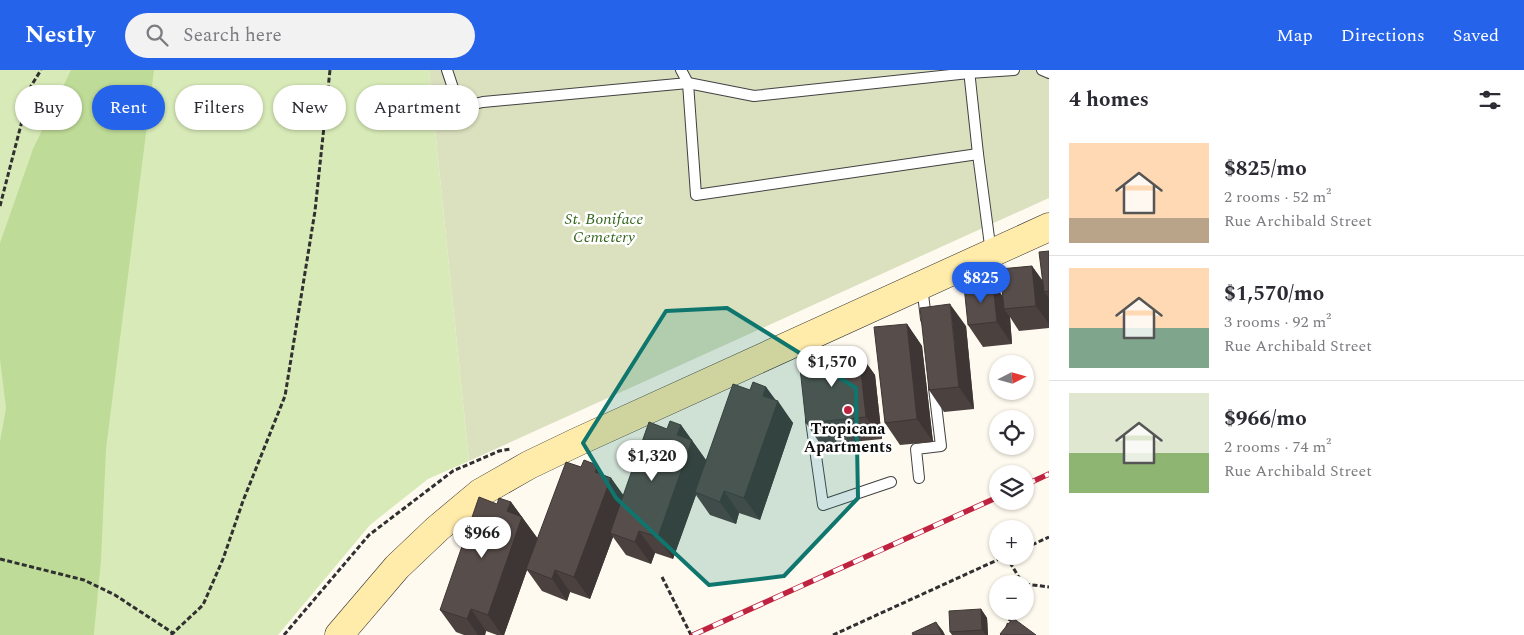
<!DOCTYPE html>
<meta charset="utf-8">
<style>
:root{--surface:#fff;--page:#f2f2f3;--text:#2b2b33;--muted:#7c7c81;--line:#e1e1e2;--accent:#2563eb}
body{margin:0;font-family:Spectral,serif;background:var(--page);color:var(--text);height:100vh;display:flex;flex-direction:column;font-size:19px;white-space:nowrap}
*{box-sizing:border-box;margin:0}
p{font-size:16px;color:var(--muted)}
.icon{flex:none;width:28px;height:28px;fill:none;stroke:currentColor;stroke-width:2;stroke-linecap:round;stroke-linejoin:round}
.map{position:relative;flex:1;overflow:hidden}
.panel{display:flex;flex-direction:column;background:var(--surface);width:475px}
.panel>*{flex:none}
.top-card{position:absolute;left:15px;top:15px;width:475px;height:45px;display:flex;gap:10px}
.needle{width:32px;rotate:84deg}
.buttons{position:absolute;left:989px;top:285px;display:grid;gap:10px}
.buttons a{display:grid;place-items:center;width:45px;height:45px;border-radius:50%;background:var(--surface);box-shadow:0 1px 4px #0004;font-size:25px}
.price{position:absolute;translate:-50% -42px;padding:0 11px;border-radius:18px;background:#fff;color:#222;font-size:16px;line-height:32px;filter:drop-shadow(0 1px 2px #0008)}
.price::after{content:'';position:absolute;left:50%;top:30px;width:15px;height:11px;margin-left:-8px;background:inherit;clip-path:polygon(0 0,100% 0,50% 100%)}
.price.current{background:var(--accent);color:#fff}
ul{padding:0;list-style:none}
li{display:flex;align-items:center;gap:15px;height:125px;padding:0 20px}
li+li{border-top:1px solid var(--line)}
li span{display:grid;place-items:center;flex:none;width:140px;height:100px;border-radius:0px;color:#555}
li>.icon{margin-inline-start:auto}
span .icon{width:60px;height:60px;fill:#fffc;stroke-width:1}
li b{font-size:21px}
h2{display:flex;justify-content:space-between;align-items:center;height:60px;padding:0 20px;font-size:21px}
.tag{padding:0 18px;border-radius:22px;background:var(--surface);box-shadow:0 1px 4px #0004;font-size:18px;line-height:45px}
.tag.current{background:var(--accent);color:#fff}
header{display:flex;align-items:center;gap:30px;box-sizing:border-box;height:70px;padding:0 25px;background:var(--accent);color:#fff}
header strong{font-size:24px}
nav{display:flex;gap:28px;margin-inline-start:auto;font-size:18px}
.search{width:350px;height:45px;background:var(--page);display:flex;align-items:center;gap:12px;box-sizing:border-box;padding:0 18px;border-radius:28px;color:var(--muted);font-size:19px}
main{display:flex;flex:1;min-height:0}
.map>svg:first-child{display:block}
</style>
<header>
<strong>Nestly</strong>
<div class="search"><svg class="icon" aria-label="search" viewBox="0 0 24 24"><circle cx="10" cy="10" r="6"/><path d="M15 15l6 6"/></svg>Search here</div>
<nav><a>Map</a><a>Directions</a><a>Saved</a></nav>
</header>
<main>
<div class="map">
<svg width="1049" height="565" viewBox="0 0 1049 565">
<rect width="100%" height="100%" fill="#fffaef"/>
<path fill="#d8eab8" d="M0 0H429L469 391 428 409 370 455 278 565H0Z"/>
<path fill="#bedb97" d="M71 0H154L106 379 101 490 94 563V565H0V372L6 338 0 289V173L33 79Z"/>
<path fill="#dbe1bf" d="M429 0H1049V128L469 391Z"/>
<g fill="none" stroke-linecap="round" stroke-linejoin="round">
<defs>
<g id="lane">
<path d="M447 0 456 27 466 36 483 32 688 13 754 26 969 3 1014 0"/>
<path d="M681 0 688 13 696 125 978 84"/>
<path d="M969 0 978 84 991 183"/>
<path d="M1042 0 1049 3"/>
<path d="M922 216 926 249"/>
<path d="M811 351 823 435 891 412"/>
<path d="M919 408 916 379 941 376 934 318"/>
</g>
<path id="secondary" d="M339 565 397 497 437 459 480 423 529 395 577 372 1049 157"/>
</defs>
<use href="#lane" stroke="#414141" stroke-width="12"/>
<use href="#secondary" stroke="#303030" stroke-width="29"/>
<g stroke="#303030" stroke-width="3" stroke-dasharray="5 2.5" stroke-linecap="butt">
<path d="M0 136 31 16 41 0"/>
<path d="M1025 478 1049 467"/>
<path d="M1006 486 1023 514"/>
<path d="M0 489 84 510 115 525 173 563"/>
<path d="M662 507 691 565"/>
<path d="M1025 514 1049 517"/>
<path d="M171 565 203 535 223 489 243 431 285 326 315 141 330 0"/>
<path d="M284 565 369 465 453 401 499 381 511 379"/>
<path d="M833 565 1006 486"/>
<path d="M1004 565 1013 541"/>
</g>
<use href="#lane" stroke="#fff" stroke-width="10"/>
<use href="#secondary" stroke="#ffebaa" stroke-width="28"/>
<defs>
<g id="rail">
<path d="M1025 415 1049 404"/>
<path d="M693 565 998 427"/>
</g>
</defs>
<use href="#rail" stroke="#c0233f" stroke-width="5.5"/>
<use href="#rail" stroke="#fff" stroke-width="4" stroke-dasharray="11" stroke-linecap="butt"/>
</g>
<g fill="#4b4240">
<path d="M1049 181V258L1019 261 1010 247 1012 274 983 277 968 255 993 213 1003 227 1032 196 1043 212Z"/>
<path d="M907 254 922 276 933 372 900 375 885 353Z"/>
<path d="M966 256 974 339 944 342 929 320Z"/>
<path d="M859 283 875 305 882 369 821 375 806 353Z"/>
<path d="M766 317 793 353 760 450 739 443 736 454 710 445 696 425 673 489 655 483 651 494 626 485 613 467 590 529 570 522 567 531 542 521 527 500 504 565H497L486 561 485 565H464L456 562 440 540 497 434 511 432 538 469 604 405 611 408 623 426 667 359 681 355 706 390 750 320Z"/>
<path d="M981 539 987 548 988 565H952L950 562Z"/>
</g>
<g fill="#3d3634">
<path d="M1032 196 1048 218 1044 222 1049 228V254L1036 236Z"/>
<path d="M993 213 1009 235 1004 239 1010 247 1012 274 997 252Z"/>
<path d="M950 234 966 256 974 339 959 317Z"/>
<path d="M907 254 922 276 933 372 917 349Z"/>
<path d="M859 283 875 305 882 369 866 347Z"/>
<path d="M766 317 777 333 778 331 793 353 760 450 744 428 763 326Z"/>
<path d="M681 355 708 393 695 422 696 425 673 489 658 467 677 365Z"/>
<path d="M597 395 609 413 611 408 627 430 610 463 613 467 590 529 574 507 595 402Z"/>
<path d="M724 421 739 443 736 454 720 432Z"/>
<path d="M511 432 538 469 504 565H502L488 545 507 441Z"/>
<path d="M639 461 655 483 651 494 635 472Z"/>
<path d="M555 500 570 522 567 531 552 509Z"/>
<path d="M471 539 486 561 485 565H478L467 549Z"/>
<path d="M981 539 987 548 988 565H986L982 560Z"/>
<path d="M936 552 943 561 945 565H942Z"/>
</g>
<g fill="#574d4a" stroke="#3d3634">
<path d="M1049 181V221L1044 222 1039 182Z"/>
<path d="M1032 196 1036 236 1004 239 1000 199Z"/>
<path d="M993 213 997 252 968 255 964 216Z"/>
<path d="M950 234 959 317 929 320 920 238Z"/>
<path d="M907 254 917 349 885 353 874 257Z"/>
<path d="M859 283 866 347 806 353 799 289Z"/>
<path d="M753 312 766 317 763 326 778 331 744 428 724 421 720 432 695 422 733 314 750 320Z"/>
<path d="M670 351 681 355 677 365 692 370 658 467 639 461 635 472 610 463 649 352 667 359Z"/>
<path d="M584 390 597 395 595 402 611 408 574 507 555 500 552 509 526 499 566 392 581 397Z"/>
<path d="M479 427 497 434 499 428 511 432 507 441 522 447 488 545 471 539 467 549 440 540Z"/>
<path d="M981 539 982 560 950 562 949 541Z"/>
<path d="M1013 548 1036 565H1001L1000 564Z"/>
<path d="M936 552 942 565H913L912 563Z"/>
</g>
<path fill="#0f766e" fill-opacity="0.2" stroke="#0f766e" stroke-width="4" stroke-linejoin="round" d="M727 238 856 318 858 428 784 506 709 515 616 428 583 373 666 241Z"/>
<circle fill="#c0233f" stroke="#fff" stroke-width="2" cx="848" cy="340" r="5"/>
<g text-anchor="middle" stroke-width="5" stroke-linejoin="round" paint-order="stroke">
<g font-size="16" font-style="italic" fill="#36671d" stroke="#fff">
<text x="604" y="154">St. Boniface<tspan x="604" dy="18">Cemetery</tspan></text>
</g>
<g font-size="16" font-weight="bold" fill="#0e0e0e" stroke="#fff">
<text x="848" y="364">Tropicana<tspan x="848" dy="18">Apartments</tspan></text>
</g>
</g>
</svg>
<div class="buttons">
<a><svg class="needle" viewBox="-14 -14 28 28"><path d="M0-13l5 13h-10z" fill="#e53935"/><path d="M0 13l5-13h-10z" fill="#7c7c81"/></svg></a>
<a><svg class="icon" aria-label="locate" viewBox="0 0 24 24"><circle cx="12" cy="12" r="6"/><path d="M12 2v4M12 18v4M2 12h4M18 12h4"/></svg></a>
<a><svg class="icon" aria-label="layers" viewBox="0 0 24 24"><path d="M12 4l9 5-9 5-9-5zM3 14l9 5 9-5"/></svg></a>
<a>+</a>
<a>−</a>
</div>
<b class="price current" style="left:981px;top:234px">$825</b>
<b class="price" style="left:832px;top:318px">$1,570</b>
<b class="price" style="left:652px;top:412px">$1,320</b>
<b class="price" style="left:482px;top:489px">$966</b>
<div class="top-card">
<a class="tag">Buy</a>
<a class="tag current">Rent</a>
<a class="tag">Filters</a>
<a class="tag">New</a>
<a class="tag">Apartment</a>
</div>
</div>
<section class="panel">
<h2>4 homes<svg class="icon" aria-label="filters" viewBox="0 0 24 24"><path d="M4 7h16M4 17h16"/><circle cx="9" cy="7" r="2"/><circle cx="15" cy="17" r="2"/></svg></h2>
<ul>
<li><span style="background:linear-gradient(#ffd9b3 75%,#b9a48a 0)"><svg class="icon" aria-label="home" viewBox="0 0 24 24"><path d="M3 11l9-7 9 7M6 9v11h12V9"/></svg></span><div><b>$825/mo</b><p>2 rooms · 52 m²</p><p>Rue Archibald Street</p></div></li>
<li><span style="background:linear-gradient(#ffd9b3 60%,#7fa58c 0)"><svg class="icon" aria-label="home" viewBox="0 0 24 24"><path d="M3 11l9-7 9 7M6 9v11h12V9"/></svg></span><div><b>$1,570/mo</b><p>3 rooms · 92 m²</p><p>Rue Archibald Street</p></div></li>
<li><span style="background:linear-gradient(#dfe7d0 60%,#8fb573 0)"><svg class="icon" aria-label="home" viewBox="0 0 24 24"><path d="M3 11l9-7 9 7M6 9v11h12V9"/></svg></span><div><b>$966/mo</b><p>2 rooms · 74 m²</p><p>Rue Archibald Street</p></div></li>
</ul>
</section>
</main>
